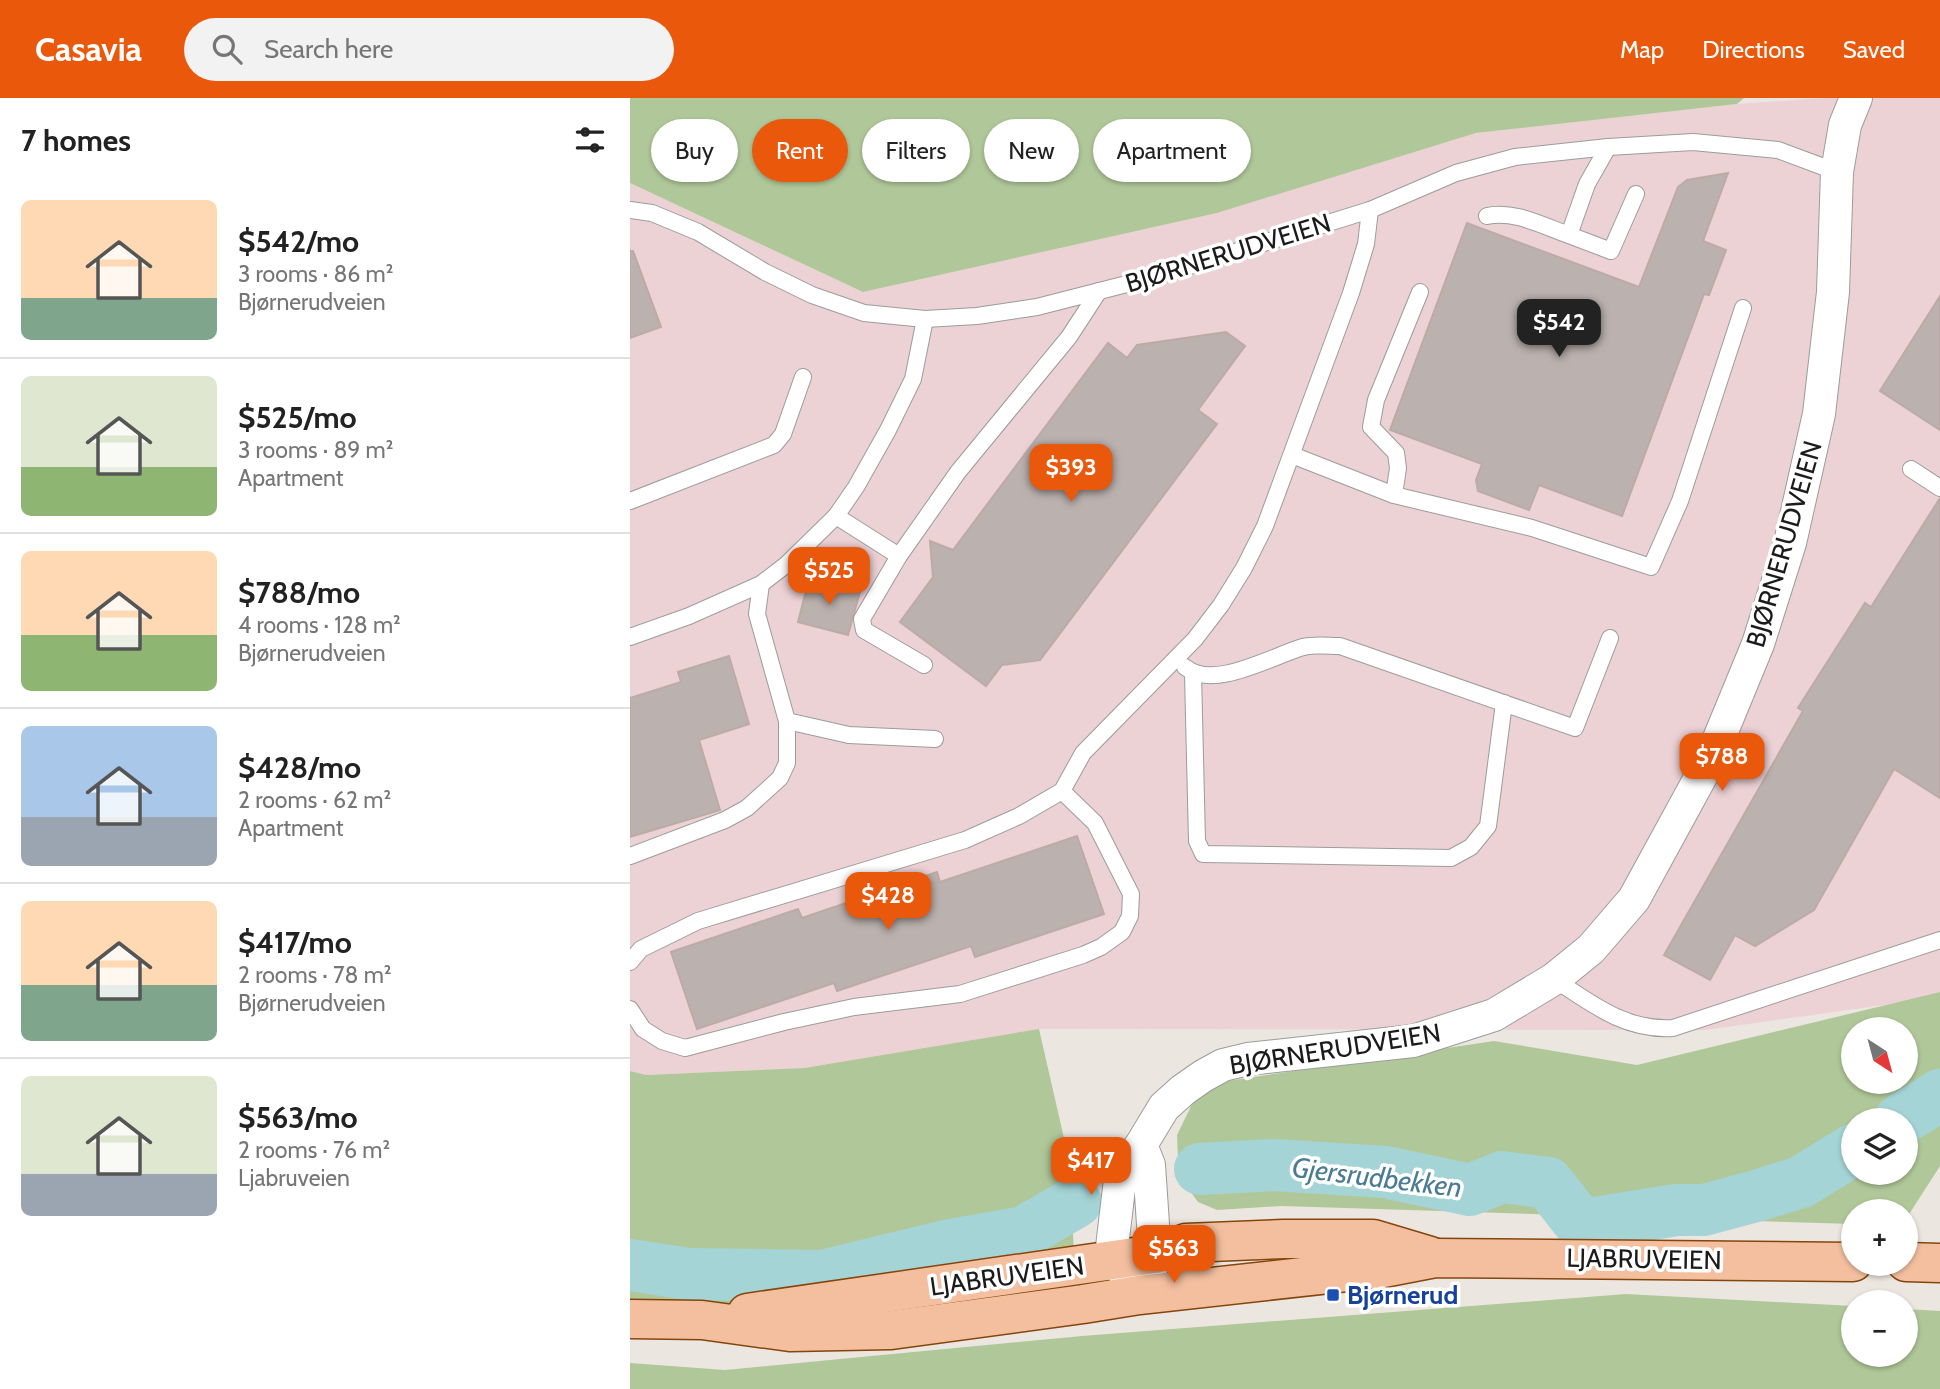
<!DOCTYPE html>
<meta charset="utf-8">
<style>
:root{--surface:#fff;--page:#f2f2f2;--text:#222;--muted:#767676;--line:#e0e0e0;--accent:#ea580c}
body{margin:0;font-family:Cabin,sans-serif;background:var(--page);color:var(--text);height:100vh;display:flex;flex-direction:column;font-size:26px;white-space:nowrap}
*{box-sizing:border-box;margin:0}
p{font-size:23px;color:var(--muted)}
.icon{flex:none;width:38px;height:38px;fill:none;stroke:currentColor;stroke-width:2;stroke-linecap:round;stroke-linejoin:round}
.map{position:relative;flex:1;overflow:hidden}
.side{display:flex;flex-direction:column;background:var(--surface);width:630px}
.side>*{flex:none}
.hud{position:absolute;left:21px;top:21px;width:665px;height:63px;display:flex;gap:14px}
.needle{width:46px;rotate:144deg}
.buttons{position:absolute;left:1211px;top:919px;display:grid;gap:14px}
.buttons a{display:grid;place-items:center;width:77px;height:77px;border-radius:50%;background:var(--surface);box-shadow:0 2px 5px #0004;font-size:35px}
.price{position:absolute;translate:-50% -60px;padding:0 16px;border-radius:14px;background:var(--accent);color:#fff;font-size:23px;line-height:46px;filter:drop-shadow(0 2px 4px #0008)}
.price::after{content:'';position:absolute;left:50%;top:42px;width:21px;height:16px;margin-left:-10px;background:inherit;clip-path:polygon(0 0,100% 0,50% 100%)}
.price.current{background:#222;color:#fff}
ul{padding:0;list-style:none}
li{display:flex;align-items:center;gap:21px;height:175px;padding:0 21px}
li+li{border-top:2px solid var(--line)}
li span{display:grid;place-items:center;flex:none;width:196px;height:140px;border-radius:10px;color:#555}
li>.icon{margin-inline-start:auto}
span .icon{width:84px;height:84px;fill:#fffc;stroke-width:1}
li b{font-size:30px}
h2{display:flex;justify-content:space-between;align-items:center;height:84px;padding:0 21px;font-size:30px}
.chip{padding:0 24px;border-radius:32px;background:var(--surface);box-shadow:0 2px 5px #0004;font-size:24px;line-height:63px}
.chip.current{background:var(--accent);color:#fff}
header{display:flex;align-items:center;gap:42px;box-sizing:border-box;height:98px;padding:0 35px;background:var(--accent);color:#fff}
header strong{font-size:33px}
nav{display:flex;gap:38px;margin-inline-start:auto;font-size:24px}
.search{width:490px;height:63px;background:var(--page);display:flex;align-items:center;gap:18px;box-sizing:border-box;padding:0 24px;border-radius:38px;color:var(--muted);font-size:26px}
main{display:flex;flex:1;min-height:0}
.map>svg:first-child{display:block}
</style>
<header>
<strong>Casavia</strong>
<div class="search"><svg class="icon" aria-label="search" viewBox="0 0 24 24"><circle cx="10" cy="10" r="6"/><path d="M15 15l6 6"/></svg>Search here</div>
<nav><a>Map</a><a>Directions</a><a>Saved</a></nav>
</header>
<main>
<section class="side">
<h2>7 homes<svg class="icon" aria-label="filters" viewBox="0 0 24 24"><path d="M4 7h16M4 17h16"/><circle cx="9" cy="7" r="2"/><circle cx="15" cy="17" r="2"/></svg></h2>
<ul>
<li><span style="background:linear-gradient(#ffd9b3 70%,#7fa58c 0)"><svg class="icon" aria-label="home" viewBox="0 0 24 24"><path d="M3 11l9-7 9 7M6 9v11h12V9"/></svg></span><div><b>$542/mo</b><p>3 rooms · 86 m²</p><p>Bjørnerudveien</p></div></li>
<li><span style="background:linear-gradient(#dfe7d0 65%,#8fb573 0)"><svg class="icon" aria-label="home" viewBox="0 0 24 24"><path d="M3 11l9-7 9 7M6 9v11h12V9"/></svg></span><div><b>$525/mo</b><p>3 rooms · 89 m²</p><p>Apartment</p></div></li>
<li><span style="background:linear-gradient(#ffd9b3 60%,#8fb573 0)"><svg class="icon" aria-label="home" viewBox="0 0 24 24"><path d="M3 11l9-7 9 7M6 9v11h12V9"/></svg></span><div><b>$788/mo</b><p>4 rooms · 128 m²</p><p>Bjørnerudveien</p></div></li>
<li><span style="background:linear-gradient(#a9c7e8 65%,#9aa5b1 0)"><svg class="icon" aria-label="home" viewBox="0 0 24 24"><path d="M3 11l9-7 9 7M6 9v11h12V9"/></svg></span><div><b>$428/mo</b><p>2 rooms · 62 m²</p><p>Apartment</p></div></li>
<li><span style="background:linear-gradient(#ffd9b3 60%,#7fa58c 0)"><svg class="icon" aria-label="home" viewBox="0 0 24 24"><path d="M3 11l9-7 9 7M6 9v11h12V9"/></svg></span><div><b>$417/mo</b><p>2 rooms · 78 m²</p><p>Bjørnerudveien</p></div></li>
<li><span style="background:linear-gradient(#dfe7d0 70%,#9aa5b1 0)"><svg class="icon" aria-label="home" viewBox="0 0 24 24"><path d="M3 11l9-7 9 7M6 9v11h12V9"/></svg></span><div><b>$563/mo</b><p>2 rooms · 76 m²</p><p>Ljabruveien</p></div></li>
</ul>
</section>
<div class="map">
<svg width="1310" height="1291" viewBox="0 0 1310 1291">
<rect width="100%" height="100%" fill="#ece6e1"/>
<path fill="#ecd1d5" d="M1194 0H1310V899L1076 932 409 931 174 970 16 977 0 973V85L233 194 587 115 846 35 1107 6Z"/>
<g fill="#b0c899" fill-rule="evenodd">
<path d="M0 0H1114L1107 6 846 35 587 115 233 194 0 85Z"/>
<path d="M1310 894V1068L1276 1121V1113H1223V1126L652 1108 587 1112 568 1104 555 1086 548 1061 547 1037 564 1002 597 983 864 943 1007 967ZM1223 931H1276V984H1223ZM1223 1022H1276V1074H1223Z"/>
<path d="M409 931 439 1062 444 1154 264 1177 89 1208 0 1202V973L16 977 174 970Z"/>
<path d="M996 1196 1223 1208V1256H1276V1211L1310 1213V1291H0V1265L95 1272 452 1238Z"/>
</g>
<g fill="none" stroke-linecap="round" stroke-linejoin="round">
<g stroke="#a5d4d6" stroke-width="52">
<path d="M1270 1022 1310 997"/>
<path d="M570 1071 644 1067 755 1074 840 1092 872 1079 918 1085 951 1127 1047 1112H1074L1126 1098 1171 1084 1223 1052"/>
<path d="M0 1167 59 1176 192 1178 320 1147 394 1134 446 1104"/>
</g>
</g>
<g fill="#bbb1ae" stroke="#bcaba5" stroke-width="2">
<path d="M1098 75 1073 143 1096 152 1079 197 1074 196 992 418 909 387 899 412 848 393 846 382 852 366 760 332 837 125 1009 189 1048 89 1057 82Z"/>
<path d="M0 153H3L31 229 0 240Z"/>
<path d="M1310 198V332L1250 293Z"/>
<path d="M596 234 615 248 568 312 587 326 410 562 372 567 356 588 270 524 303 479 300 443 323 452 478 245 497 260 507 247Z"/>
<path d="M1310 400V700L1264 671 1184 812 1125 848 1105 837 1080 882 1034 857 1173 613 1168 610 1235 505 1241 509Z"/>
<path d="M179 481 230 494 218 537 168 524Z"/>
<path d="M99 558 119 626 69 642 90 712 0 739V600L51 584 48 574Z"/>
<path d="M447 738 474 816 345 859 341 848 207 893 204 885 67 931 41 854 168 811 172 820 307 774 310 784Z"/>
</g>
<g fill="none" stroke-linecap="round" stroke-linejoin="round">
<defs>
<g id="service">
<path d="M0 112 22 115 68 134 135 174 182 197 234 215 295 221 347 218 407 209 524 179 740 112 826 75 885 59 978 49 1063 44 1148 52 1207 74"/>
<path d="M857 118C884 112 913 128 939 137L957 86 978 49"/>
<path d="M939 137 981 153 1006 96"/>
<path d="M662 357 764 397 902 430 1021 469 1050 403 1113 210"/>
<path d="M1281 371 1310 390"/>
<path d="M764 397 768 370 766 355 741 329 746 302 790 194"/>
<path d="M0 403 144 347 153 336 173 279"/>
<path d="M206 418 269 458"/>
<path d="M0 539 59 518 131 486 157 466 206 418 226 389 258 332 283 281 295 221"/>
<path d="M294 567 234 532 232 521 269 458 328 374 439 239 469 193"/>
<path d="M555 569C583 593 642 558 673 549 684 546 699 548 710 548L945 630 980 540"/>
<path d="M563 576 567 743 573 756 821 760 841 749 858 728 874 605"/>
<path d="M157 623 219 637 305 641"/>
<path d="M0 758 95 722 117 710 150 680 157 665V623L127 516 131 486"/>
<path d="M0 864 11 851 68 823 335 742 389 718 432 693 453 655 565 541 591 507 614 470 635 428 721 195 736 146 740 112"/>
<path d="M924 881C962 906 996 933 1043 930L1310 842"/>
<path d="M0 911 13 931 32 943 55 950 154 924 224 909 330 896 453 857 471 849 492 834 500 818 501 796 465 725 432 693"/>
</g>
<path id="minor" d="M511 1047 519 1067 525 1156 520 1177 509 1197 496 1179 482 1149 491 1073 511 1047 534 1009 553 992 573 978 593 967 618 961 783 943 864 917 924 881 961 851 1004 801 1081 660 1128 546 1160 445 1189 316 1203 194 1207 74 1215 27 1226 0"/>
<g id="primary">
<path d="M1276 1164 1310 1165"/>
<path d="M117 1215 525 1156 556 1145 654 1141H743L800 1158"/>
<path d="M0 1221 72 1222 160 1234 261 1232 453 1206 509 1197 753 1170 805 1160 1223 1164"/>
</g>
</defs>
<use href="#service" stroke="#9c9c9c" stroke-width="18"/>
<use href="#minor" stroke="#9c9c9c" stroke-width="34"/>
<use href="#primary" stroke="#85460d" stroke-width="41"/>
<use href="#service" stroke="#fff" stroke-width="16"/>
<use href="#minor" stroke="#fff" stroke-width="32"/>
<use href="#primary" stroke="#f3bf9f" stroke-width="38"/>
</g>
<rect fill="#1a4fb4" stroke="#fff" stroke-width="2.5" x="696" y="1190" width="14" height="14" rx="3.5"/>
<g text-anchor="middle" stroke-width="7" stroke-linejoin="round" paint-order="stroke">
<g font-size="26" fill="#1b1b1b" stroke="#fff">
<text transform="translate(598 155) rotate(-17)" y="9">BJØRNERUDVEIEN</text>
<text transform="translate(1154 446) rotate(-74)" y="9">BJØRNERUDVEIEN</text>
<text transform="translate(705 951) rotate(-9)" y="9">BJØRNERUDVEIEN</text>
<text transform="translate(1014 1161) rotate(1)" y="9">LJABRUVEIEN</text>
<text transform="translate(377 1178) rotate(-8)" y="9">LJABRUVEIEN</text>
</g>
<g font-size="26" font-weight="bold" fill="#164399" stroke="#fff" text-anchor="start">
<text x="717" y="1206">Bjørnerud</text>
</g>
<g font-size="28" font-style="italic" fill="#4b7c93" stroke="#fff">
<text transform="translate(747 1079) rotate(7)" y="10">Gjersrudbekken</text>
</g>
</g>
</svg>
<div class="buttons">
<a><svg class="needle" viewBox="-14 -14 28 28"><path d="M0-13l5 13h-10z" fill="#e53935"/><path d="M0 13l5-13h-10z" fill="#767676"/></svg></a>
<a><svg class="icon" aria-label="layers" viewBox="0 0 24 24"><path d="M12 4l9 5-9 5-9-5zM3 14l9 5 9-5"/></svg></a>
<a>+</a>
<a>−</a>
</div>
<b class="price current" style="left:929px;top:261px">$542</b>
<b class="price" style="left:441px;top:406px">$393</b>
<b class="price" style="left:199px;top:509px">$525</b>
<b class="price" style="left:1092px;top:695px">$788</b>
<b class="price" style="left:258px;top:834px">$428</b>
<b class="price" style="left:461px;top:1099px">$417</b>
<b class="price" style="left:544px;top:1187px">$563</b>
<div class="hud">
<a class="chip">Buy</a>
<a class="chip current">Rent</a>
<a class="chip">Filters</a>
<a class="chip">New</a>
<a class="chip">Apartment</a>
</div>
</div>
</main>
